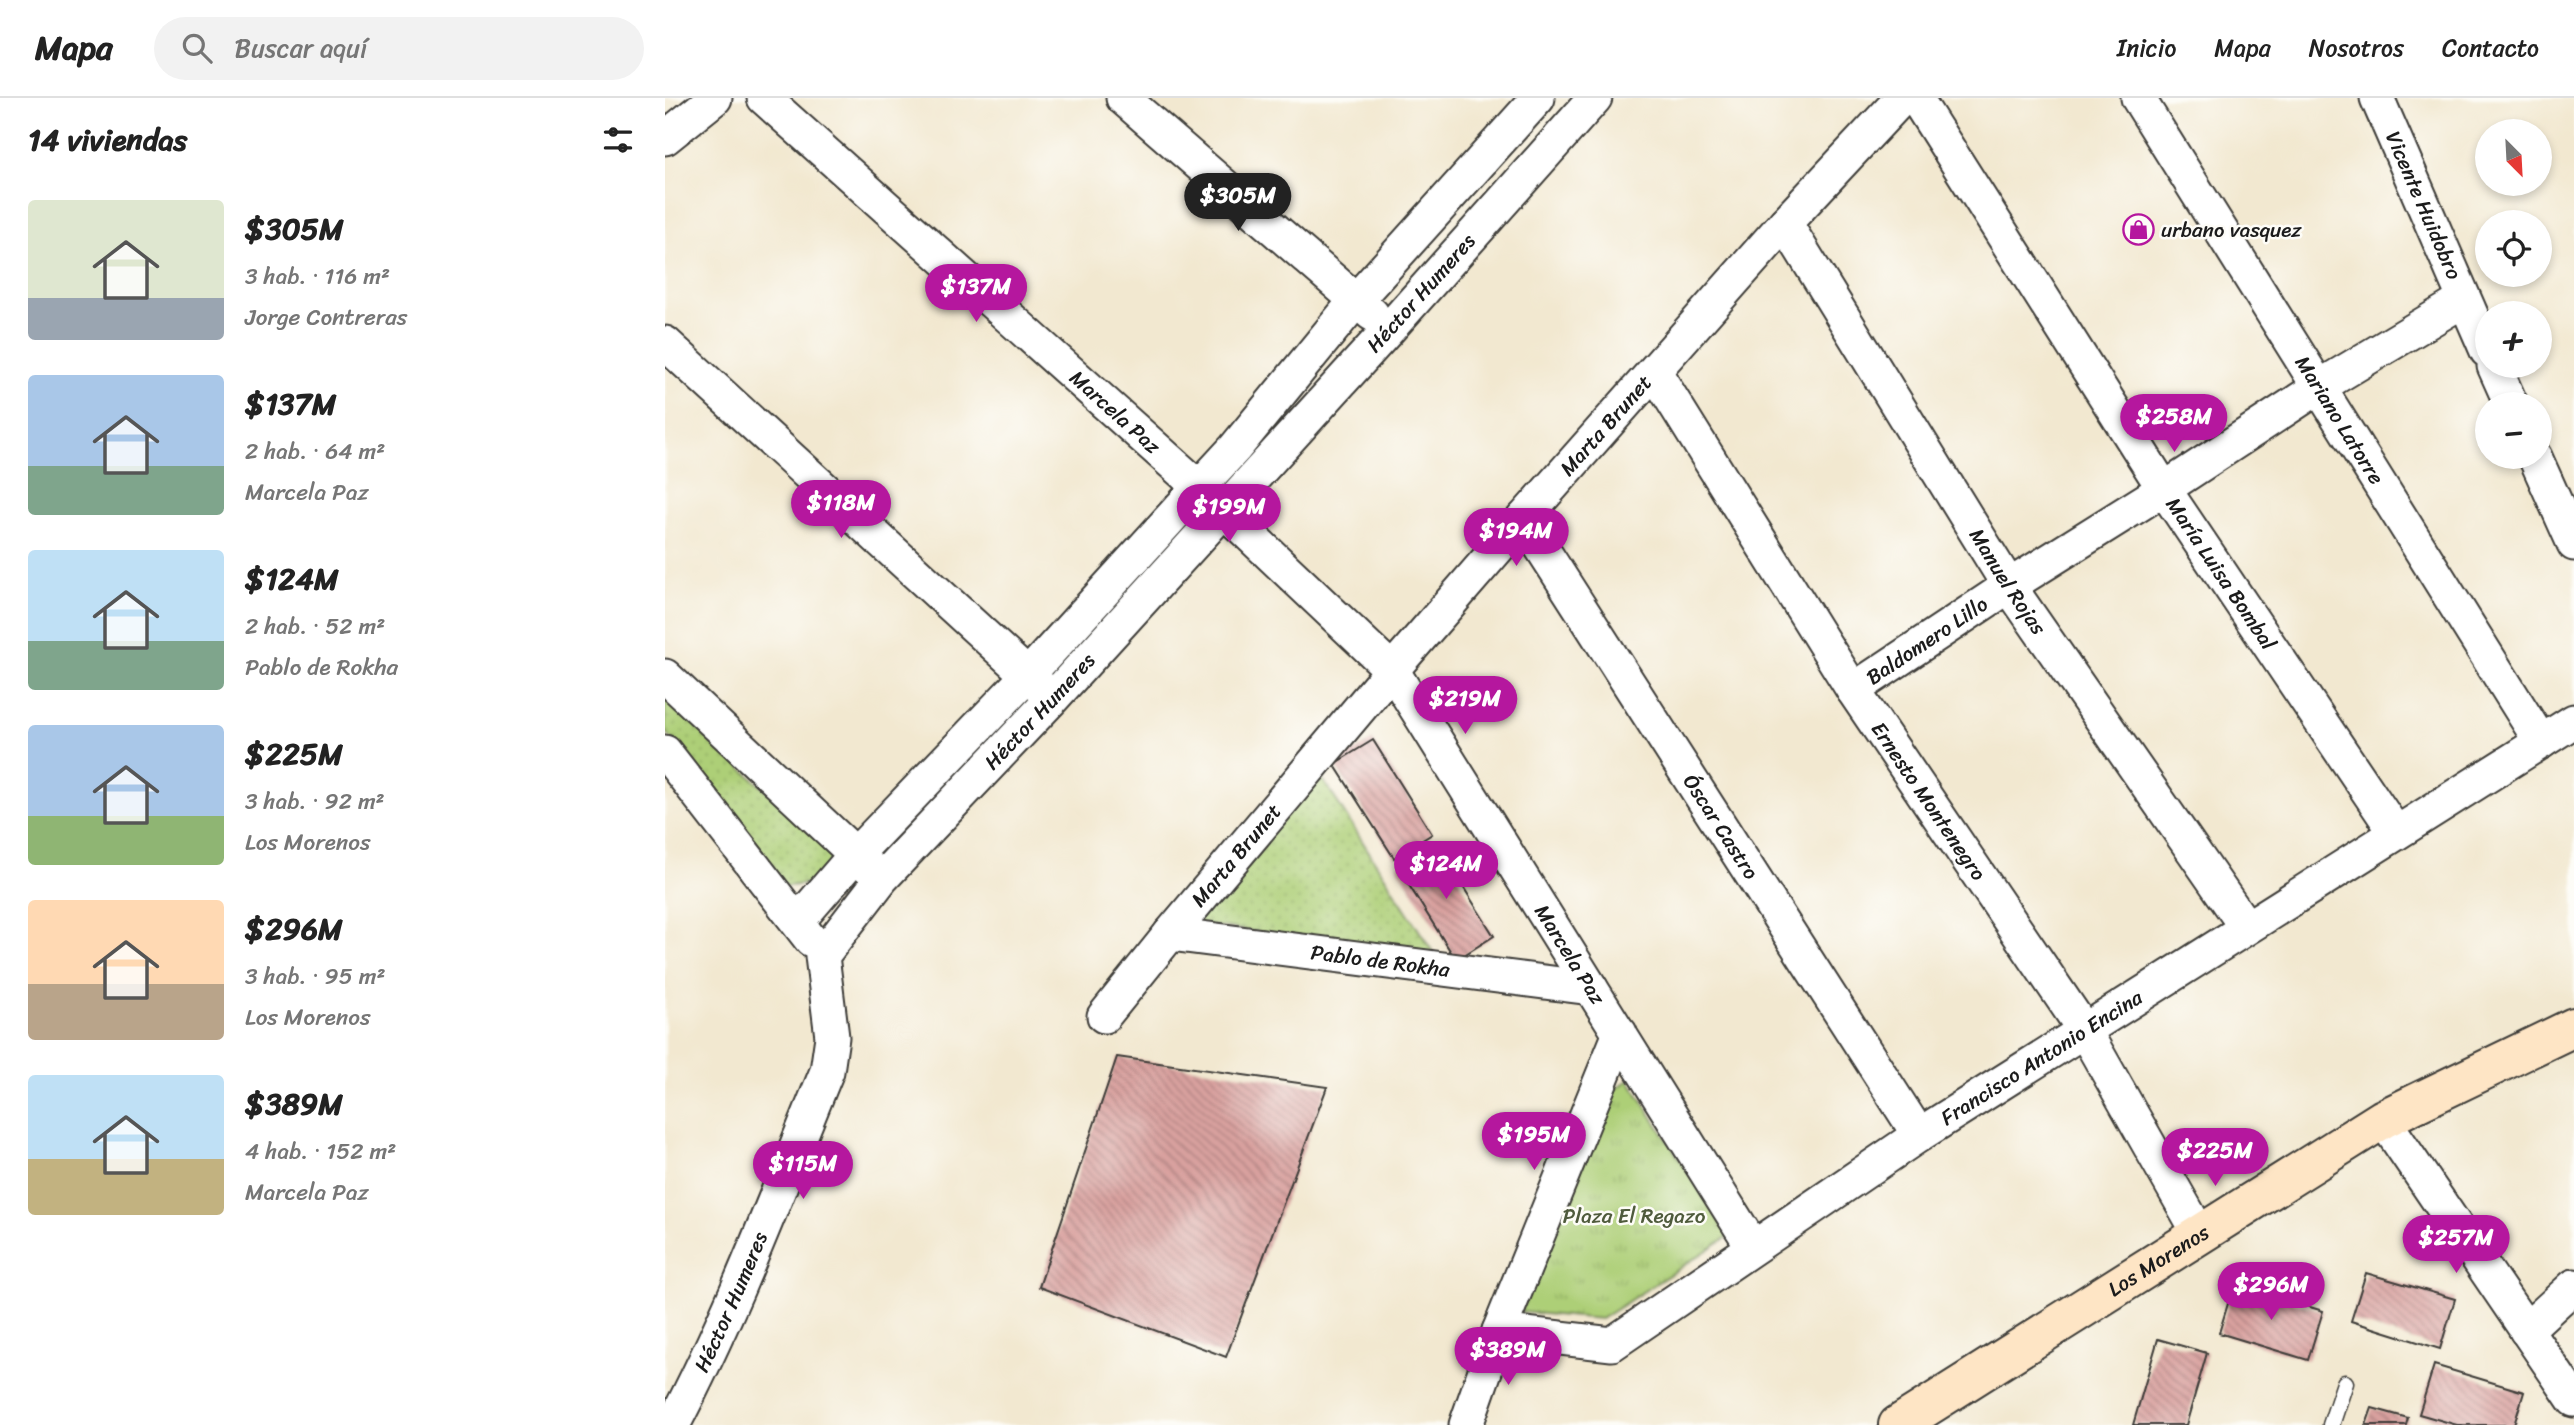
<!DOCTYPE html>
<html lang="es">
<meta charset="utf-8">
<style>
:root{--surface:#fff;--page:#f2f2f2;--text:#222;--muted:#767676;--line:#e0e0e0;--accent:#b5179e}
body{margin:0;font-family:Sriracha,sans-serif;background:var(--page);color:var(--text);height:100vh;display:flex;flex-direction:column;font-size:26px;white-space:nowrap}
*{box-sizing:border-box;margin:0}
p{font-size:23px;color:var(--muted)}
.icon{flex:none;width:38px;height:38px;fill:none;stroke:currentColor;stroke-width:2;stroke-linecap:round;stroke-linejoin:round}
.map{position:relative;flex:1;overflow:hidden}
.drawer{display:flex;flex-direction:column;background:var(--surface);width:665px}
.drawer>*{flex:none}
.needle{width:46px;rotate:156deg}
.buttons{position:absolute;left:1810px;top:21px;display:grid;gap:14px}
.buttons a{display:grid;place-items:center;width:77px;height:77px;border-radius:50%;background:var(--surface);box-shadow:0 4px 10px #0003;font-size:35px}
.price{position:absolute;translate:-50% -60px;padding:0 16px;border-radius:24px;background:var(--accent);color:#fff;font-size:23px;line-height:46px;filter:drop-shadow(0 2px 4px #0008)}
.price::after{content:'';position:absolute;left:50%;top:42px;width:21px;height:16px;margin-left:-10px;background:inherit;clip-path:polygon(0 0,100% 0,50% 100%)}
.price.selected{background:#222;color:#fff}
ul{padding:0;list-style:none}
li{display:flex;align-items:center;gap:21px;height:175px;padding:0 28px}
li span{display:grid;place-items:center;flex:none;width:196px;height:140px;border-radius:7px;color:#555}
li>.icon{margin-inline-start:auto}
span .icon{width:84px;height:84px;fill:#fffc;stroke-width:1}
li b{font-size:30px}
h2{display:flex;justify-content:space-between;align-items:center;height:84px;padding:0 28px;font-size:30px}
header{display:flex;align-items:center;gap:42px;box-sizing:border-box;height:98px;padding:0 35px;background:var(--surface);border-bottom:2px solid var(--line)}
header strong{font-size:33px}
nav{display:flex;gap:38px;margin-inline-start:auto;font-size:24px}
.search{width:490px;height:63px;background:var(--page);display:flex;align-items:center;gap:18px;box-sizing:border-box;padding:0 24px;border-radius:38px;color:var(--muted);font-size:26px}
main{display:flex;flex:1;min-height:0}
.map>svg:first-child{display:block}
</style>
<header>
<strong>Mapa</strong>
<div class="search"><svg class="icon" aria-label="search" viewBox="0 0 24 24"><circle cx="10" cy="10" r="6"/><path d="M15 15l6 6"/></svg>Buscar aquí</div>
<nav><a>Inicio</a><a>Mapa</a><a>Nosotros</a><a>Contacto</a></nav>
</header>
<main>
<section class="drawer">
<h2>14 viviendas<svg class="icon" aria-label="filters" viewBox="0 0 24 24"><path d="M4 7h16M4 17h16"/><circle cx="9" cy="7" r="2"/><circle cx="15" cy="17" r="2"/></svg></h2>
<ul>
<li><span style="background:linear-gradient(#dfe7d0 70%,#9aa5b1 0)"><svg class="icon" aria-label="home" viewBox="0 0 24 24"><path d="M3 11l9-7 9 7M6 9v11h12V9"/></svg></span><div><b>$305M</b><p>3 hab. · 116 m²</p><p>Jorge Contreras</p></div></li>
<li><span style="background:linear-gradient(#a9c7e8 65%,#7fa58c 0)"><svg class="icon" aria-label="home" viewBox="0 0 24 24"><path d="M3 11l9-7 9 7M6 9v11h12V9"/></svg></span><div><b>$137M</b><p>2 hab. · 64 m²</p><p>Marcela Paz</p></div></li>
<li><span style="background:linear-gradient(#bfe0f5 65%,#7fa58c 0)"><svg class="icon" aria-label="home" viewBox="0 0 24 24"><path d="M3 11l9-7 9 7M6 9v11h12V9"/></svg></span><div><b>$124M</b><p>2 hab. · 52 m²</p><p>Pablo de Rokha</p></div></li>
<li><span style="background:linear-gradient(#a9c7e8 65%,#8fb573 0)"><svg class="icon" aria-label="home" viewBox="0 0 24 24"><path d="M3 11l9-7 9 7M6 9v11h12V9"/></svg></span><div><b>$225M</b><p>3 hab. · 92 m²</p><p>Los Morenos</p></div></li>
<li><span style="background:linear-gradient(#ffd9b3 60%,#b9a48a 0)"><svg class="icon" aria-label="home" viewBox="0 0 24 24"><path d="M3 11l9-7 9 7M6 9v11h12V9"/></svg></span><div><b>$296M</b><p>3 hab. · 95 m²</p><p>Los Morenos</p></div></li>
<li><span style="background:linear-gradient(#bfe0f5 60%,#c2b280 0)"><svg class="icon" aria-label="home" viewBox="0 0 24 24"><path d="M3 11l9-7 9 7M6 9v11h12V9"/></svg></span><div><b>$389M</b><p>4 hab. · 152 m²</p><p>Marcela Paz</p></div></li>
</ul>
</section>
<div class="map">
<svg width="1909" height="1327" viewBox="0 0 1909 1327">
<defs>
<pattern id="grass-dots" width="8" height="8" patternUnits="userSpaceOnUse" patternTransform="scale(1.75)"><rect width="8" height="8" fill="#adcf77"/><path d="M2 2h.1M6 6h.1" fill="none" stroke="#94b166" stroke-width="1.8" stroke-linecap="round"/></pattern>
<pattern id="park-tufts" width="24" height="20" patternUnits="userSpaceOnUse" patternTransform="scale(1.75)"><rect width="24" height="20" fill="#adcf77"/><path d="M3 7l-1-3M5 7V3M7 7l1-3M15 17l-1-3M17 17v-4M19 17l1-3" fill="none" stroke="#94b166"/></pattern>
<pattern id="building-back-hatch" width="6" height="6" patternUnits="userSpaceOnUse" patternTransform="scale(1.75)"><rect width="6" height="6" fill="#d9a19f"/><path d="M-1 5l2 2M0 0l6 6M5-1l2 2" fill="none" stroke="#af8281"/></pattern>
</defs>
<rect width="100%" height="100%" fill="#fdfcf7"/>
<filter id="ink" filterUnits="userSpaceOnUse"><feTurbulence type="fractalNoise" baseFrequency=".0143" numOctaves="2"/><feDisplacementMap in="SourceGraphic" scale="14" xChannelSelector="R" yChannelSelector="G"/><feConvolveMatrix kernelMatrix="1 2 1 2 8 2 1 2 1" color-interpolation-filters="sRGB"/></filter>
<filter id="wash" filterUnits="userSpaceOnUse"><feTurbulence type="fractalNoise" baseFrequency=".00686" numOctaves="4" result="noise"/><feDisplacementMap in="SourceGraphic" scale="28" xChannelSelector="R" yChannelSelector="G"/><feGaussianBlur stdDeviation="1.57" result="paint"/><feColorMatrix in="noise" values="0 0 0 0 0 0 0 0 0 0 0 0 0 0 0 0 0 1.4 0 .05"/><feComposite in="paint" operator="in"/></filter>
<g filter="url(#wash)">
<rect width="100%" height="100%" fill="#f2e8d0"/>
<g fill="url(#grass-dots)" stroke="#64764a" stroke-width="2">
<path d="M0 600 165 751 166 763C152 784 145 787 120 788L0 632Z"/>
<path d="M655 677 771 859 529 825Z"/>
</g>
<path fill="url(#park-tufts)" stroke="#64764a" stroke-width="2" d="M964 982 1064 1138 936 1221 856 1214 944 995Z"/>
<g id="blocks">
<g fill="url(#building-back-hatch)">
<path d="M708 642 767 736 729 760 669 666Z"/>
<path d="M770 744 829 838 791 862 732 768Z"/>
<path d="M452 959 662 989 561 1259 374 1189Z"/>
<path d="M1701 1175 1790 1201 1775 1251 1686 1223Z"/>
<path d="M1569 1186 1658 1213 1643 1262 1554 1235Z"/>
<path d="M1493 1241 1542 1255 1521 1327H1468Z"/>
<path d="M1769 1267 1859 1294 1849 1327H1792L1754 1316Z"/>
<path d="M1707 1310 1743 1320 1741 1327H1701Z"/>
</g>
</g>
</g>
<g filter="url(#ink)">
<use href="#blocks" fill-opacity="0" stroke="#3c3b37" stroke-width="2"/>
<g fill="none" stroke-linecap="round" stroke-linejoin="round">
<defs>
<path id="service" d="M1666 1327 1680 1285"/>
<g id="minor">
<path id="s1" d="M99 0 534 389 727 572 1088 1149"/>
<path d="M458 0 707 216"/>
<path id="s2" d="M1251 0 1499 391 1731 735"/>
<path id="s3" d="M1473 0 1876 644"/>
<path id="s4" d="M1712 0 1822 253"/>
<path d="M0 40 50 0"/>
<path id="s5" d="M1120 125 1344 488 1581 829"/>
<path d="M0 245 380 593"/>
<path d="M1829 268 1846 306"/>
<path id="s6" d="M990 274 1188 592 1419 932 1534 1135"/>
<path d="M1870 359 1909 446"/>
<path id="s7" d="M858 421 1254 1037"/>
<path d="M0 578 207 772"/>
<path id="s8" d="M1188 592 1344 488 1499 391 1654 289 1799 202"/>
<path d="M0 654 146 842"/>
<path d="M133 823 190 757 363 577 534 389 570 350 692 201 873 0"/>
<path id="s9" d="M505 836 926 890"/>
<path id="s10" d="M439 918 505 836 727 572 858 421 1120 125 1237 0"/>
<path d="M1718 1021 1909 1302"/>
<path d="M1861 1232 1909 1188"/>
<path id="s11" d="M834 1233 947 1246 1254 1037 1909 623"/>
<path id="s12" d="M8 1327C68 1213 113 1092 162 973L167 939 157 858 217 780 388 600 724 231 930 0"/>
<path d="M801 1327 834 1233 955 935"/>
</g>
<g id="secondary">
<path id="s13" d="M1233 1327 1718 1021 1909 929"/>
</g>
</defs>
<use href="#service" stroke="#3c3b37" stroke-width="19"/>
<use href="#minor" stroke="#3c3b37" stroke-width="37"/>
<use href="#secondary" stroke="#3c3b37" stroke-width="42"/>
<use href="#service" stroke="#fff" stroke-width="16"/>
<use href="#minor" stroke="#fff" stroke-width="33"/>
<use href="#secondary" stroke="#fee5c5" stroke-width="38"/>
</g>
</g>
<defs>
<symbol id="shop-ring" viewBox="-11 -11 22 22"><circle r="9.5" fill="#fdfcf7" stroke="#b5179e" stroke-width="1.5"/><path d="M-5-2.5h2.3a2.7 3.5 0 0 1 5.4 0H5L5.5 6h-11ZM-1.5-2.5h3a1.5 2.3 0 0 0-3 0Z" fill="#b5179e"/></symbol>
</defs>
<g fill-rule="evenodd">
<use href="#shop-ring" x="1456" y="114" width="35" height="35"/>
</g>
<g text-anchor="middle" stroke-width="5" stroke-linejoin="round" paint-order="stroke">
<g font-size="21" fill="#1c1c1c" stroke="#fdfcf7">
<text dy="7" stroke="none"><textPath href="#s4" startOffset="117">Vicente Huidobro</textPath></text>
<text dy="7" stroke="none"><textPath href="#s12" startOffset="1396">Héctor Humeres</textPath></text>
<text dy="7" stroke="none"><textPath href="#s1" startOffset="471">Marcela Paz</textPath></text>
<text dy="7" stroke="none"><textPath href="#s3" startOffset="380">Mariano Latorre</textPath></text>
<text dy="7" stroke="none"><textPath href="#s10" startOffset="775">Marta Brunet</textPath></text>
<text dy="7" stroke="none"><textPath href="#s2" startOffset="565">María Luisa Bombal</textPath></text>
<text dy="7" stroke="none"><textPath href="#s5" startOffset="422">Manuel Rojas</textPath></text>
<text dy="7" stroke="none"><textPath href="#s8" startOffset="89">Baldomero Lillo</textPath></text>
<text dy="7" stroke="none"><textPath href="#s12" startOffset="830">Héctor Humeres</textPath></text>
<text dy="7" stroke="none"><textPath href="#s6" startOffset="509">Ernesto Montenegro</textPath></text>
<text dy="7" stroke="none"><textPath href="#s7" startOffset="366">Óscar Castro</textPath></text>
<text dy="7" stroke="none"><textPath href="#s10" startOffset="208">Marta Brunet</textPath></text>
<text dy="7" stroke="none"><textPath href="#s1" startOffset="1185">Marcela Paz</textPath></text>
<text dy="7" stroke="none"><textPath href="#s9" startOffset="212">Pablo de Rokha</textPath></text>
<text dy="7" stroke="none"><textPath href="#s11" startOffset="630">Francisco Antonio Encina</textPath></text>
<text dy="7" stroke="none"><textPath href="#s13" startOffset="308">Los Morenos</textPath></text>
<text dy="7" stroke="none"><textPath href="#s12" startOffset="136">Héctor Humeres</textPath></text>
</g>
<g font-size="21" fill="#1c1c1c" stroke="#fdfcf7" text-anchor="start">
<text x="1496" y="139">urbano vasquez</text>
</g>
<g font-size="21" fill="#4f5b3c" stroke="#fdfcf7">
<text x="969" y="1125">Plaza El Regazo</text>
</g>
</g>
</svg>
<div class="buttons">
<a><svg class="needle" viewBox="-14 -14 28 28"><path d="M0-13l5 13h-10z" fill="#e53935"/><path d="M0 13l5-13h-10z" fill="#767676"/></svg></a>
<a><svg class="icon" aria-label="locate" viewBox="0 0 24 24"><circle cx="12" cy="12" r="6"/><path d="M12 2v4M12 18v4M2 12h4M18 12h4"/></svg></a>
<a>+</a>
<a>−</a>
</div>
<b class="price selected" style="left:573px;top:135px">$305M</b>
<b class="price" style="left:311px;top:226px">$137M</b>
<b class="price" style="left:1509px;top:356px">$258M</b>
<b class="price" style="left:176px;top:442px">$118M</b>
<b class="price" style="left:564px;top:446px">$199M</b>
<b class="price" style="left:851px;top:470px">$194M</b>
<b class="price" style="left:800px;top:638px">$219M</b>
<b class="price" style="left:781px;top:803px">$124M</b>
<b class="price" style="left:869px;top:1074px">$195M</b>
<b class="price" style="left:1550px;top:1090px">$225M</b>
<b class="price" style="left:138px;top:1103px">$115M</b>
<b class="price" style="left:1791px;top:1177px">$257M</b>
<b class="price" style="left:1606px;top:1224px">$296M</b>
<b class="price" style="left:843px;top:1289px">$389M</b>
</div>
</main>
